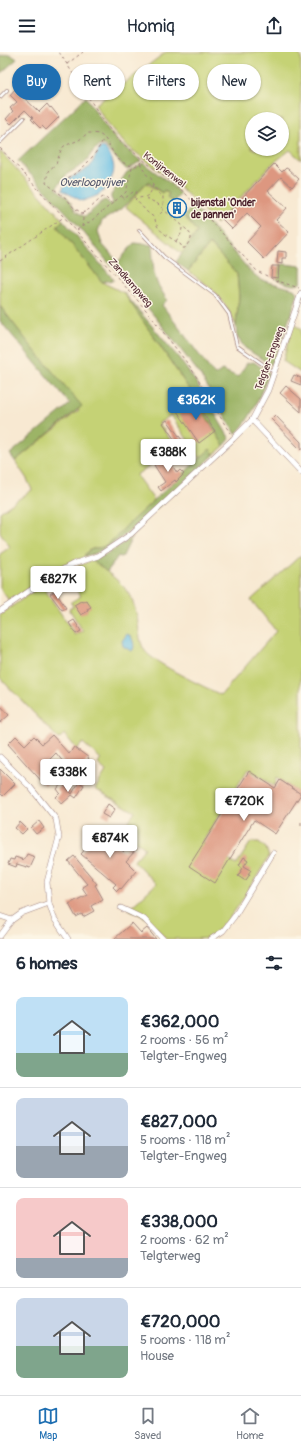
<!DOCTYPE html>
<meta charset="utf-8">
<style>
:root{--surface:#fff;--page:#f2f2f3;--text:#1f2937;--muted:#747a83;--line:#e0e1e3;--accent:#1f6fb2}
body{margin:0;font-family:Pangolin,sans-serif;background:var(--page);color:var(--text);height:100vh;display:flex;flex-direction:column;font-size:15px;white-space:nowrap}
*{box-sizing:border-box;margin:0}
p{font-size:13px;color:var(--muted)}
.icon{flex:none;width:22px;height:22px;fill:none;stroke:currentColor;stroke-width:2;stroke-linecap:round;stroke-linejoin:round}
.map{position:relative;height:887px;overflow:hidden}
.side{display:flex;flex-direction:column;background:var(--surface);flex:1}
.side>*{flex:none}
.hud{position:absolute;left:12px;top:12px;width:277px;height:36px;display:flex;gap:8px}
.fabs{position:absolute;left:245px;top:60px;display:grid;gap:8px}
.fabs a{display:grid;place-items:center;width:44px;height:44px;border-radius:50%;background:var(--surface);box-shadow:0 1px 3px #0004;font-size:20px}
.price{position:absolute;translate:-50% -34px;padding:0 9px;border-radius:4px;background:#fff;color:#222;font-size:13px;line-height:26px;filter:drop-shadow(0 1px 2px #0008)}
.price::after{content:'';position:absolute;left:50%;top:24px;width:12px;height:9px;margin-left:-6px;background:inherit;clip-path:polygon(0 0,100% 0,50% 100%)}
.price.current{background:var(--accent);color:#fff}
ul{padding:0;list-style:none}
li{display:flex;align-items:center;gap:12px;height:100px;padding:0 16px}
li+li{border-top:1px solid var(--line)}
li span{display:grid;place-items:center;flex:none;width:112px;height:80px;border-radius:8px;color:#555}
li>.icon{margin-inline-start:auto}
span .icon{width:48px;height:48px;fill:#fffc;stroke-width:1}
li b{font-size:17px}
h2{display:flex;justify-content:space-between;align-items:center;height:48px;padding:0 16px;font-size:17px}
.tag{padding:0 14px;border-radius:18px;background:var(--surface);box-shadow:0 1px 3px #0004;font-size:14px;line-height:36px}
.tag.current{background:var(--accent);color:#fff}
header{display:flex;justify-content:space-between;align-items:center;height:52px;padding:0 16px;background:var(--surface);font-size:18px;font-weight:600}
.dock{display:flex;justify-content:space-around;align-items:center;height:56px;border-top:1px solid var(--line);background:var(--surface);font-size:11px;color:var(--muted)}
.dock a{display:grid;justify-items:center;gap:2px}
.dock .current{color:var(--accent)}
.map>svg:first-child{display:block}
</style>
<header><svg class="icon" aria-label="menu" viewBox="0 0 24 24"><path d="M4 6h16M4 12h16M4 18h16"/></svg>Homiq<svg class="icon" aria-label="share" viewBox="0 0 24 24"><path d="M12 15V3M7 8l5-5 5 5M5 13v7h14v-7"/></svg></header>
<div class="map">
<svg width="301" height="887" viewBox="0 0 301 887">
<rect width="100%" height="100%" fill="#fcf5e5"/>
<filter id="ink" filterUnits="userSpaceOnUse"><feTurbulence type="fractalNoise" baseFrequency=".025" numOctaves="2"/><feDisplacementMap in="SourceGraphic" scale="8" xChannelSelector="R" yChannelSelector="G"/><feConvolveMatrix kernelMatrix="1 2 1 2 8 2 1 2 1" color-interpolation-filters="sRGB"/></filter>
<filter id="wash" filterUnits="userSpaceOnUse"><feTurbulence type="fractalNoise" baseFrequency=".012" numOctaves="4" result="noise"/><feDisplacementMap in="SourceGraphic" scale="16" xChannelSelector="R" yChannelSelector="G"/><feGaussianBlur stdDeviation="0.9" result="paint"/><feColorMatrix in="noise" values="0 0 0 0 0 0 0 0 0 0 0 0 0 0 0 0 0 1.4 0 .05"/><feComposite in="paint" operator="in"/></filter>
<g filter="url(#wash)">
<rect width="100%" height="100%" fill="#f8e9d2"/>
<g fill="#c5d274" stroke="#887850" fill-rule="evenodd">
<path d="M166 0H297L301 5V108L290 98 272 112 216 172 179 134 126 93 111 76 95 53ZM252 67H282V97H252Z"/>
<path d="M0 99 63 168 57 174 102 230 124 241 196 347 224 394 214 403 210 398 200 406 171 363 159 371 176 396 136 423 154 448 114 487 103 495 92 497 85 503 87 504 57 516 10 550 0 536V502L10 495 0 480V460L32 438 27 427 15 409 79 358 0 254Z"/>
<path d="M146 131 162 141 164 138 169 142 167 145 173 150 168 157 180 167 184 164 197 180 182 202 126 155Z"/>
<path d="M210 192 237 221 239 244 236 274C224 246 212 236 188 219Z"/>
<path d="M293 272 301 277V321L283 309Z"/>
<path d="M301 503V743L277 725 275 734 248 717 202 791 236 813 251 790H259L266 796 269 805C257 823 227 878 209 886 203 887 175 887 166 887L148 867 129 857 156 832 134 809 145 796 122 779 135 760 95 737 106 719 98 712 101 707 83 691 77 697 64 682 59 687 0 626V563L42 533 75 583 83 579 69 557 73 555 71 550 81 544 73 534 65 538 57 523 92 508C112 525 129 532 136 560 139 572 138 589 145 599 155 612 205 635 221 643L276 579 251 548Z"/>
</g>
<g fill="#9cb466" stroke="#736a48">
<path d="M10 2 17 7 1 21 0 4Z"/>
<path d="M86 45 104 72 117 89 141 109 128 117H126L104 93 99 94 94 98 84 112 67 122 57 135V137L68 146 76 159 83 164H86L104 148 107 149 111 153 113 150 111 146V143L127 120 143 111 170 131 180 142 173 150 167 145 169 142 164 138 162 141 149 131H146L124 155 102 169 98 179 102 192 116 208 111 214 76 171 18 109Z"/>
<path d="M193 154 208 170 250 219 261 228 294 237 298 242 282 287 271 313 245 296 237 285 236 274 239 244 237 222 210 192 188 219 176 210 197 180 184 164Z"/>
<path d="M63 168 114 228 102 230 57 174Z"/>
<path d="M134 191 152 193 154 221 157 231 167 248 162 253 212 320 215 323 222 318 238 325 247 311 254 310 269 321C260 344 253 364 236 382L199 321 156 266 114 215Z"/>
<path d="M284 212 301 214V230C295 237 284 230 276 227L280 213Z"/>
<path d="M124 241 178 305 196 330 230 387 224 394 196 347Z"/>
<path d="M0 254 31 294 82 354 15 409 10 402 70 352 0 269Z"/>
<path d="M210 397 214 403C195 420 106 510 84 503L92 497 103 495 114 487 128 472Z"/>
<path d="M132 485 123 504 121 505 118 504 107 520 92 508 109 501Z"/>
</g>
<g fill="#67bfe5" stroke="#586f88">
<path d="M104 95C114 108 118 118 108 132 106 135 103 140 100 142 95 145 88 147 82 149L62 138 67 128 90 115 100 96Z"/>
<path d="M127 582 131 584C133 589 135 593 133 598L131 599 123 594 122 589Z"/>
</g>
<g id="blocks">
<g fill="#dd9780">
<path d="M15 37 39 60 47 52 50 56 51 55 59 65 46 78 42 74 40 76 31 67 33 66 25 58 11 72 6 67 13 59 10 56 17 50 10 43Z"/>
<path d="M274 112 282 120 286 116 288 117 299 127 292 135 281 125 268 139 287 156 276 168 289 180 264 207 247 190 261 175 247 161 232 177 222 167Z"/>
<path d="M278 199 286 200V206H282V212L277 211Z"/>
<path d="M272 214H279L278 226 271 225Z"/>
<path d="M294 323 301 326V333L291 329Z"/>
<path d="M286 334 301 347V360L280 341Z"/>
<path d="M194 348 215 379 199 391 177 359Z"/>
<path d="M275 363 301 390V398L271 367Z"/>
<path d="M167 368 182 388 177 391 163 371Z"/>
<path d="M167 405 177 421 180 418 184 422 176 430 175 428 161 439 158 435 165 430 154 413Z"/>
<path d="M55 539 66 556 62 558 50 542Z"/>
<path d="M86 548 91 555 87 557 88 559 81 563 74 553 81 549 82 550Z"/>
<path d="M74 568 81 579 76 582 69 571Z"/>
<path d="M0 653 9 663 0 671Z"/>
<path d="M52 683 69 702 74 695 89 706 77 722 68 716 56 701 44 713 54 724 45 733 8 692 16 684 25 693 34 684 42 692Z"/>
<path d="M0 717 15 732 3 744 0 741Z"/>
<path d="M249 719 275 736 280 728 301 742 275 782 254 768 215 831 189 814Z"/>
<path d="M79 730 84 733 76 746 72 743 62 752 56 745 60 741 57 737 62 731 72 742Z"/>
<path d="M108 752 115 757 109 766 102 762Z"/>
<path d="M39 769 44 776 36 782 31 776Z"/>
<path d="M20 770 27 777 22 782 15 776Z"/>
<path d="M103 777 113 785 110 788 124 800 130 792 136 798 126 809 136 819 121 837 120 836 117 839 113 835 116 832 81 802Z"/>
<path d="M27 802 35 805 30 816 17 812 16 815 8 812 10 807 14 808 15 805 24 808Z"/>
<path d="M74 804 97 832 95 833 103 847 91 854 94 859 83 865 82 862 76 865 69 852 87 843 82 835 87 832 68 809Z"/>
<path d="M244 805 248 808 244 814 251 818 248 822H250L246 828H244L238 824 243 816 239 813Z"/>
<path d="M132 871 141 881 147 876 156 887H114Z"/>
</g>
</g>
</g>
<g filter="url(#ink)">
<use href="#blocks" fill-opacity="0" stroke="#a1847e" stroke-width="1"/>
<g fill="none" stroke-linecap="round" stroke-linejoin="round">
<defs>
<g id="service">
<path d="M0 45 7 38"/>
<path d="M0 90 24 66"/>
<path d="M139 178 164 205 215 243 229 262 237 294 274 320"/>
</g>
<g id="minor">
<path d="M252 368 301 420"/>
<path d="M0 559 54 522 73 512 98 504 131 482 233 387 252 368 268 338 301 241"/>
<path d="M0 705 30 735 56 767 59 785 47 830 49 851 54 866 68 887"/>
<path d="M121 856 144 867 163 887"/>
<path d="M0 864 12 868"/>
<path d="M0 884 12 868 22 861 49 851"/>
<path d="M211 887 223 879 234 865 273 801"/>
</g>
</defs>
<use href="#service" stroke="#a1847e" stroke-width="4"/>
<use href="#minor" stroke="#a1847e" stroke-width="6"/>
<g stroke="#a1847e" stroke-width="1" stroke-dasharray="3 3" stroke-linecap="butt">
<path d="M59 0 105 71 118 88 185 141 257 219 275 228 299 236"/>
<path d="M67 12 83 0"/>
<path d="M0 96 64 165 146 258 191 316 230 381"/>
<path d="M140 111 146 122 151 126 153 133 159 142 163 144V159H165C174 166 184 174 191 183V187L185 196H182L181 193C172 186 155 179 155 166L148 161 135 147C145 144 150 147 153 133"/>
<path d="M64 130C68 125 73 123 79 119 86 113 102 95 103 86"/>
<path d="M122 144 124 147 133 140H137L134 146"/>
<path d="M146 146 158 152 163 157"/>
<path d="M82 161C90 159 95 150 103 145L106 146 111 151"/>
<path d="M156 166 162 160"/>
<path d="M82 175 83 167 82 161 74 156 67 147 46 131 48 119 56 112 61 98 64 94 79 88 88 81C91 81 95 81 98 82 112 86 109 111 134 114"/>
<path d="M77 178 91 169 126 140 132 116 143 109"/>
<path d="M176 189 181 182 182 176"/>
<path d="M0 209 64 165"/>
<path d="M301 770V773"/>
</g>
<use href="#service" stroke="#fff" stroke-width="2.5"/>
<use href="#minor" stroke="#fff" stroke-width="5"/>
</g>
</g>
<defs>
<symbol id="building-ring" viewBox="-11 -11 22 22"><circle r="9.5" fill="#fcf5e5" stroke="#1f6fb2" stroke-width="1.5"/><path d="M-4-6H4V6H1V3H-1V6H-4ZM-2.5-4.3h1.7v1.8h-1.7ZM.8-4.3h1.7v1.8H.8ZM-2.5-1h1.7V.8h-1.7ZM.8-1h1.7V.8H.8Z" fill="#1f6fb2"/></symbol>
</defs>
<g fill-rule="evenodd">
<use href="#building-ring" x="166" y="145" width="22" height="22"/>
</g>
<g text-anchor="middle" stroke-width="3" stroke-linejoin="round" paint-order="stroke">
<g font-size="10" fill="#4a1f2b" stroke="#fcf5e5">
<text transform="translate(165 117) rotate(38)" y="4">Konijnenwal</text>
<text transform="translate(131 230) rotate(49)" y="4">Zandkampweg</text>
<text transform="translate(269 306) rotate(-70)" y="4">Telgter-Engweg</text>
</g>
<g font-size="10" font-weight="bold" fill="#4a1f2b" stroke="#fcf5e5" text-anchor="start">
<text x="191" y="154">bijenstal 'Onder<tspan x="191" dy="12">de pannen'</tspan></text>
</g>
<g font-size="11" font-style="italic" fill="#54576c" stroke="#fcf5e5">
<text x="92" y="134">Overloopvijver</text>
</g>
</g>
</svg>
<div class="fabs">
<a><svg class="icon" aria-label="layers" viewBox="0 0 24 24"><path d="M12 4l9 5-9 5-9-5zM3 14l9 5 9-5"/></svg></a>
</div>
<b class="price current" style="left:196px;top:369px">€362K</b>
<b class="price" style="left:168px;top:421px">€388K</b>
<b class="price" style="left:58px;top:548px">€827K</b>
<b class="price" style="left:68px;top:741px">€338K</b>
<b class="price" style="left:244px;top:770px">€720K</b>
<b class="price" style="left:110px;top:807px">€874K</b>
<div class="hud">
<a class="tag current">Buy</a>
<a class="tag">Rent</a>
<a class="tag">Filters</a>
<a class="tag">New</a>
</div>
</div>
<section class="side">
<h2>6 homes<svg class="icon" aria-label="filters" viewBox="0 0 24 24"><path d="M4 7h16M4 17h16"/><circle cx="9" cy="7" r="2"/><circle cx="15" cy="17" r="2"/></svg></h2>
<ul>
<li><span style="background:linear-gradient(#bfe0f5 70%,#7fa58c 0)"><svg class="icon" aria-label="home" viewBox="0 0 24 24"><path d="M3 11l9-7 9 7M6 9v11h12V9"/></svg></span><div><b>€362,000</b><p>2 rooms · 56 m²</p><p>Telgter-Engweg</p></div></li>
<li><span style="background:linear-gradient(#c9d6e8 60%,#9aa5b1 0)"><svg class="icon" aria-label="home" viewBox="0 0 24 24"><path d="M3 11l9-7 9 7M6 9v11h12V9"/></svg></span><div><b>€827,000</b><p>5 rooms · 118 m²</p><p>Telgter-Engweg</p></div></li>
<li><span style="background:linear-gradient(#f6c9c9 75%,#9aa5b1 0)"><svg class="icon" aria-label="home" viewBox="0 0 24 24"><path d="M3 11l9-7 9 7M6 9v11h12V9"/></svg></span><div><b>€338,000</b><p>2 rooms · 62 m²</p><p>Telgterweg</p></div></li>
<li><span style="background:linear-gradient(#c9d6e8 60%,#7fa58c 0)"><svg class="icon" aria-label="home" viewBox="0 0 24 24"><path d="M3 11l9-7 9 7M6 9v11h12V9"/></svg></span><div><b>€720,000</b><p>5 rooms · 118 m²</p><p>House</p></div></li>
</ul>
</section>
<nav class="dock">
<a class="current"><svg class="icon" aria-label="map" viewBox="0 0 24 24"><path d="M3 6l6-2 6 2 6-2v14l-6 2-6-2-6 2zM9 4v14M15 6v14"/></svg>Map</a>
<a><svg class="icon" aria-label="saved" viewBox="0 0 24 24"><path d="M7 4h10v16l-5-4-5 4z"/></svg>Saved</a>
<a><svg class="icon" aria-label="home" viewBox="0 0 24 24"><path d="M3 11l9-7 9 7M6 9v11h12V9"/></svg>Home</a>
</nav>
